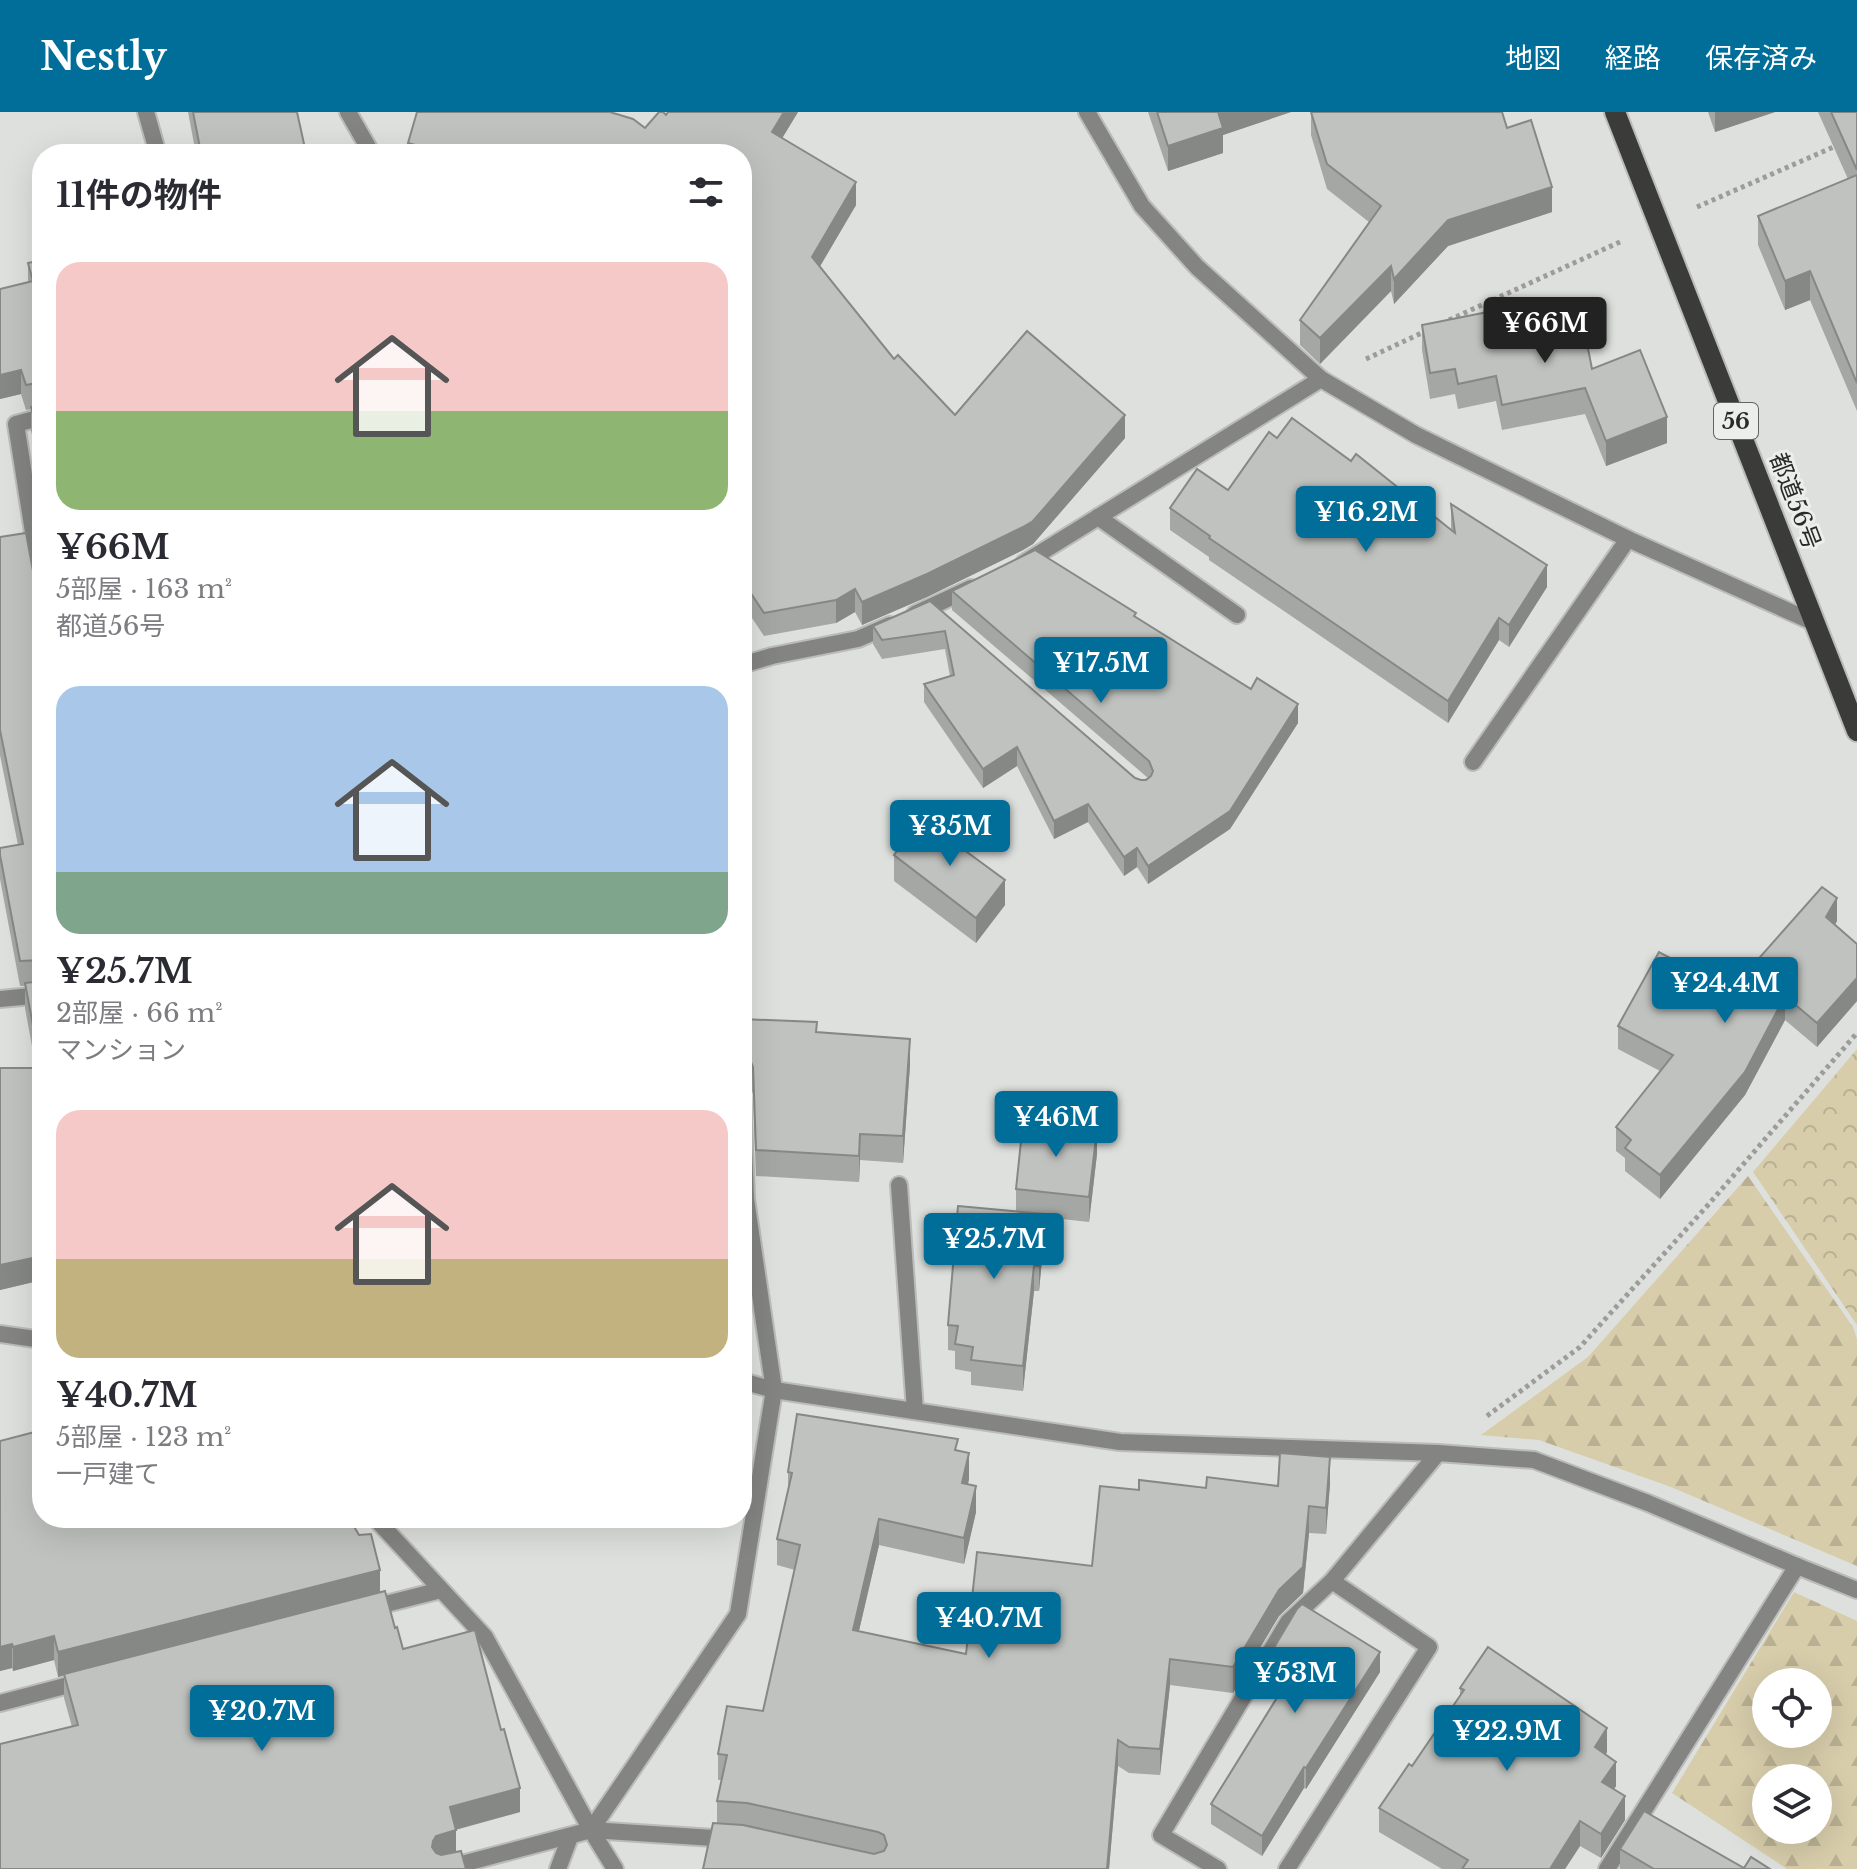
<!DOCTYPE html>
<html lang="ja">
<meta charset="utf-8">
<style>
:root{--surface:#fff;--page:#f2f2f3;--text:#2b2b33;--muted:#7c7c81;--accent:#016d99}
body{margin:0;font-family:"Libre Baskerville","Noto Sans JP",serif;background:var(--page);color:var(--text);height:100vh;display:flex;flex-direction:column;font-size:30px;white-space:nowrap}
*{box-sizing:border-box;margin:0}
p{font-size:26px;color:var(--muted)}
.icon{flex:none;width:44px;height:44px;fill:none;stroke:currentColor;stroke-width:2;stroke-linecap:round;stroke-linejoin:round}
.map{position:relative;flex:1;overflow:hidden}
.panel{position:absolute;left:32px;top:32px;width:720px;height:1384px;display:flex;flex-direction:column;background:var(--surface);border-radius:32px;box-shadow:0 8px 32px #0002}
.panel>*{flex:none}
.controls{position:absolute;left:1752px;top:1556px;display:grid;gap:16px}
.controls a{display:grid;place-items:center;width:80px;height:80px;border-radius:50%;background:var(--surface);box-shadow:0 8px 32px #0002;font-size:40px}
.price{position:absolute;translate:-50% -68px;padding:0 18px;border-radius:8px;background:var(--accent);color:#fff;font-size:26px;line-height:52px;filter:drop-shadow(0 2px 4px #0008)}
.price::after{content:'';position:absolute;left:50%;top:48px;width:24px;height:18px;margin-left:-12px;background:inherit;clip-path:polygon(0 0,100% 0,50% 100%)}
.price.active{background:#222;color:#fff}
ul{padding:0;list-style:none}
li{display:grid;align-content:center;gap:16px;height:424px;padding:0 24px}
li span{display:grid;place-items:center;height:248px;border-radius:24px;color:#555}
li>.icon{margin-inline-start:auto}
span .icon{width:144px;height:144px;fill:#fffc;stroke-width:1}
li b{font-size:34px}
h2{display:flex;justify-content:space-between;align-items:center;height:96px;padding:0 24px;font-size:34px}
header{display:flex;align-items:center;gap:48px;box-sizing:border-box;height:112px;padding:0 40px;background:var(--accent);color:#fff}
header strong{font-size:38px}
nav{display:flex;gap:44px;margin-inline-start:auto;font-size:28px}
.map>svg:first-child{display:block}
</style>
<header>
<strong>Nestly</strong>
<nav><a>地図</a><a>経路</a><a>保存済み</a></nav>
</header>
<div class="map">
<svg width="1857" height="1757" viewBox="0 0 1857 1757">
<defs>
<pattern id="forest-firs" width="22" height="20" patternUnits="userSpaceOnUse" patternTransform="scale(2)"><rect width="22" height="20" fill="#d7cdab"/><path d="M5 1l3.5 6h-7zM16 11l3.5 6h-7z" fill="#b9b093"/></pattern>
<pattern id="park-crowns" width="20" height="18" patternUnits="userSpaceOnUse" patternTransform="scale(2)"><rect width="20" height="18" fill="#d7cdab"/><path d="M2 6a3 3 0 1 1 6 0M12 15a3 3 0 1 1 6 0" fill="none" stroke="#b9b093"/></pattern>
</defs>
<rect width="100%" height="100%" fill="#dee0dd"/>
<g fill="url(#forest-firs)" fill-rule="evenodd">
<path d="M1748 1064 1853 1215 1857 1227V1454L1671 1375 1539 1328 1481 1323 1588 1245Z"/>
<path d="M1794 1480 1857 1509V1757H1787L1672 1681ZM1766 1570H1818V1622H1766ZM1766 1666H1818V1718H1766Z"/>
</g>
<path fill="url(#park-crowns)" d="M1857 937V1213L1753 1060Z"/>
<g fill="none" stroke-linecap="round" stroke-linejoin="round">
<defs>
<g id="minor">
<path d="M146 0 158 42"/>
<path d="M348 0 372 42"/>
<path d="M42 305 16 312 42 477"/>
<path d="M1098 405 1237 503"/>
<path d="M1024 451 1321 267"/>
<path d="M915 502 971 476"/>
<path d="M742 553 772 544 858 527 890 513"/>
<path d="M1473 650 1628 427"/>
<path d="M0 887 42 883"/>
<path d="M899 1073 915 1299"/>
<path d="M0 1222 42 1228"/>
<path d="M742 1269 774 1278 1120 1330 1438 1341 1534 1348 1648 1391 1797 1454 1857 1478"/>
<path d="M375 1406 485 1525 591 1718 615 1757"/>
<path d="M370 1496 441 1478"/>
<path d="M0 1591 84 1569"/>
<path d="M591 1718 738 1502 774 1278 746 1087 742 983"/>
<path d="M443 1757 591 1718 729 1727"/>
<path d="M558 1757 570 1725"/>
<path d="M1218 1757 1161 1723 1288 1510 1332 1469 1438 1341"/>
<path d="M1287 1757 1429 1535 1332 1469"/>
<path d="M1607 1757 1797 1454"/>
</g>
<path id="tertiary" d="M1087 0 1142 94 1197 155 1321 267 1416 323 1628 427 1815 511"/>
<path id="primary" d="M1615 0 1857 619"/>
</defs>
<use href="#minor" stroke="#babcb9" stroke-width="20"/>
<use href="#tertiary" stroke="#babcb9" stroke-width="20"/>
<use href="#primary" stroke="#babcb9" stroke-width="24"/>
<g stroke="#9c9d9b" stroke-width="5" stroke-dasharray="4 4" stroke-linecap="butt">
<path d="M1697 95 1838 33"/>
<path d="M1449 208 1622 129"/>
<path d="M1366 247 1426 219"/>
<path d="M1487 1304 1580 1235 1708 1093 1857 921"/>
</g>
<use href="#minor" stroke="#848483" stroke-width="16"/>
<use href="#tertiary" stroke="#848483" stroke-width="16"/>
<use href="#primary" stroke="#3b3c39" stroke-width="20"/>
</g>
<g fill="#a4a7a4">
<path d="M188 0H297L306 41 334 42H196Z"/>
<path d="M798 0 782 26 856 93 820 154 894 247 955 303 1125 326 1033 432 1023 438 927 485 862 513 855 500 836 511 764 524 742 491V42H408V31L645 16 666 3Z"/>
<path d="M1148 0H1291L1223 23V41L1168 59Z"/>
<path d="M1311 0 1507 16 1552 100 1448 134 1394 192 1391 179 1320 252 1300 233V208L1369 110 1327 77 1311 23Z"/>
<path d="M1708 0H1775L1715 20Z"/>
<path d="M1818 0H1857V299L1810 188 1785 198 1758 133V104L1848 67Z"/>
<path d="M42 148V359L31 319V297L26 298 21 282 0 287 28 170V151Z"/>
<path d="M1422 213 1592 257 1667 331 1606 354 1585 302 1502 318 1496 289 1458 297 1455 282 1430 287 1422 238Z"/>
<path d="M1277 326 1351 349 1451 418V392L1547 475 1509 535 1499 528 1448 611 1209 448V445L1170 418V396L1228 378Z"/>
<path d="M0 425 33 459 37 462 42 463V1168L0 1178V956H36L25 896V874H20L0 767V736L18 733 0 643Z"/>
<path d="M952 479 1136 505 1298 611 1230 717 1148 772 1137 755 1124 764 1088 710 1054 727 1017 654 983 676 924 590V572L950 564 945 537 882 547 873 532V514L930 489 1135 666 1141 668 1148 666 952 498Z"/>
<path d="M894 743 1005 793 976 831 894 769Z"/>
<path d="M1837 809 1834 813 1857 832V889L1817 935 1785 908 1745 983 1660 1087 1625 1059V1046L1616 1039V1015L1660 959 1618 937V914L1731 878Z"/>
<path d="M742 907 817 920 910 953 903 1051 860 1048 859 1070 756 1064 753 982 751 977 746 973 742 972Z"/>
<path d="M1097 1042 1089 1110 1044 1105V1127L1039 1179H1034L1023 1279 971 1273V1260L955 1257V1239L948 1238V1213L1016 1099V1077Z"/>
<path d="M958 1339 969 1367 968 1372 976 1400 964 1452 879 1433 859 1519 966 1542 1092 1454 1139 1378 1330 1372 1326 1422 1309 1421 1303 1481 1279 1504 1233 1581 1170 1573 1160 1663 1129 1661 1118 1654 1109 1757H703L717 1711V1689L722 1668H718V1642L763 1599 795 1458 777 1453V1427L788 1381V1360Z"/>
<path d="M42 1406 380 1481 403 1537 520 1700 456 1718V1740L72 1615 64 1586V1563L58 1565 54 1548 13 1559 12 1556 0 1559Z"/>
<path d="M1380 1560 1306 1677 1304 1676 1262 1744 1211 1712V1692L1277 1587 1257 1584V1564Z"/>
<path d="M1460 1576 1607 1640 1606 1642 1616 1674 1614 1677 1625 1708 1601 1746 1580 1734 1565 1757H1442L1379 1720V1696L1412 1654 1460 1583Z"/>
<path d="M1620 1737 1744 1756 1770 1757H1620Z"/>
</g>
<g fill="#868886">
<path d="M784 0H798L772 43V20Z"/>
<path d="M1217 0H1291L1223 23V41L1168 59V34Z"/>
<path d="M1715 0H1775L1715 20Z"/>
<path d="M856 70V93L812 168V145Z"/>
<path d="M1552 75V100L1448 134 1394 192V167L1448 108Z"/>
<path d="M1391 154V179L1320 252V226Z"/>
<path d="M1810 159V188L1785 198V169Z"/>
<path d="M21 258V282L0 287V263Z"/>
<path d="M1125 303V326L1033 432 1023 438 927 485 862 513V490Z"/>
<path d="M1667 305V331L1606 354V329Z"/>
<path d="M1547 453V475L1509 535V513Z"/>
<path d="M855 477V500L836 511V488Z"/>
<path d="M1499 506V528L1448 611V589Z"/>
<path d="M1298 592V611L1230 717 1148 772V754Z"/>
<path d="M1017 635V654L983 676V657Z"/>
<path d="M1088 692V710L1054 727V709Z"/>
<path d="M1137 736V755L1124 764V745Z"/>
<path d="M1005 768V793L976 831V806Z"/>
<path d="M1837 786V809L1826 829V805Z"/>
<path d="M1857 866V889L1817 935V911Z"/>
<path d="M1785 884V908L1745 983 1660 1087V1063Z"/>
<path d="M910 927V953L903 1051V1024Z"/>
<path d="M1097 1017V1042L1089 1110V1085Z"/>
<path d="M860 1022V1048L859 1070V1044Z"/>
<path d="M1044 1102V1127L1039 1179V1154Z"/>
<path d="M42 1144V1168L0 1178V1153Z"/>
<path d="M1034 1154V1179L1023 1279V1254Z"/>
<path d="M969 1341V1367L962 1397V1371Z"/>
<path d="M1330 1345V1372L1326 1422V1396Z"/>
<path d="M976 1374V1400L964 1452V1426Z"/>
<path d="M1309 1394V1421L1303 1481 1279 1504 1233 1581V1555Z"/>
<path d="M879 1407V1433L853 1544V1518Z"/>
<path d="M380 1458V1482L58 1565V1540Z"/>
<path d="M54 1524V1548L13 1559V1535Z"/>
<path d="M12 1532V1556L0 1559V1535Z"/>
<path d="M1380 1540V1560L1306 1677V1656Z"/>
<path d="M1170 1547V1573L1160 1663V1637Z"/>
<path d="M1607 1616V1640L1595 1659V1635Z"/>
<path d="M1118 1628V1654L1109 1757H1107Z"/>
<path d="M1616 1650V1674L1602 1695V1670Z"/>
<path d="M1304 1655V1676L1262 1744V1724Z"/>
<path d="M520 1676V1700L450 1719V1695Z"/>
<path d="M1625 1684V1708L1601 1746V1722Z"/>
<path d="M1580 1709V1734L1565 1757H1550Z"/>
<path d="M456 1718V1742L432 1757 433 1729 436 1724Z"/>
</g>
<g fill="#bfc2bf" stroke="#868886" stroke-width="2">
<path d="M193 0H297L306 41 332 36 334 42H219L218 38 201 41Z"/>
<path d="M417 0H610L633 7 645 16 659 0H663L666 3 668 0H784L772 20 856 70 812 145 894 247 898 243 955 303 1027 219 1125 303 1033 409 1023 415 927 462 862 490 855 477 836 488 764 501 742 468V42H448L408 31Z"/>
<path d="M1157 0H1218L1223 16 1168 34Z"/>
<path d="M1311 0H1502L1507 16 1531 8 1552 75 1448 108 1394 167 1391 154 1320 226 1300 208 1381 94 1327 52Z"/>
<path d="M1831 0H1857V58Z"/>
<path d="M1857 63V271L1810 159 1785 169 1758 104Z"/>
<path d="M42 148V270L26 273 21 258 0 263V177L33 169 28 151Z"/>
<path d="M1513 195 1516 209 1580 196 1592 257 1640 238 1667 305 1606 329 1585 276 1502 293 1496 264 1458 272 1455 257 1430 261 1422 213Z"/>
<path d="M42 291V335L31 295Z"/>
<path d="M1292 306 1351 349 1356 342 1455 421 1451 392 1547 453 1509 513 1499 506 1448 589 1209 426 1210 424 1170 396 1197 357 1228 378 1269 320 1277 326Z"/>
<path d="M26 421 33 459 37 462 42 463V848L20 849 0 743V736L23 732 0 618V425Z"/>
<path d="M1035 438 1136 501 1134 504 1251 577 1257 566 1298 592 1230 699 1148 754 1137 736 1124 745 1088 692 1054 709 1017 635 983 657 924 572 954 563 945 519 882 528 873 514 930 489 1135 666 1141 668H1146L1151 664 1153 659 1149 649 952 479Z"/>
<path d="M922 707 1005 768 976 806 894 743Z"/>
<path d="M1822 775 1837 786 1826 805 1857 832V866L1817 911 1785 884 1745 960 1660 1063 1625 1036 1631 1028 1616 1015 1673 943 1618 914 1659 840 1731 878Z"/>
<path d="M42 869V1144L0 1153V956H41L25 871Z"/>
<path d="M742 907 817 910 816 920 910 927 903 1024 860 1022 859 1044 756 1038 753 955 751 950 746 947 742 946Z"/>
<path d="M1023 1010 1097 1017 1089 1085 1016 1077Z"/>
<path d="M958 1094 1044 1102 1039 1154H1034L1023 1254 971 1248 973 1235 955 1232 958 1214 948 1213Z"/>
<path d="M797 1302 958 1327 955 1338 969 1341 962 1371 976 1374 964 1426 879 1407 853 1518 966 1542 977 1440 1092 1454 1100 1374 1139 1378V1368L1206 1376 1207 1365 1278 1374 1280 1341 1330 1345 1326 1396 1309 1394 1303 1455 1279 1478 1233 1555 1170 1547 1160 1637 1129 1635 1118 1628 1107 1757H703L713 1711 743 1713 874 1742 884 1739 887 1733 884 1723 878 1720 747 1691 717 1689 727 1643 718 1642 727 1594 763 1599 800 1433 777 1427 792 1361 788 1360Z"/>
<path d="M42 1318V1406H349L359 1423 371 1422 380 1458 58 1540 54 1524 13 1535 12 1532 0 1535V1329Z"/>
<path d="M385 1479 395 1516 397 1515 403 1537 475 1518 501 1618 504 1617 520 1676 450 1695 456 1718 436 1724 433 1729 432 1735 436 1741 441 1743 461 1739 466 1757H0V1632L78 1613 64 1562Z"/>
<path d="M1302 1492 1380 1540 1306 1656 1304 1655 1262 1724 1211 1692 1288 1568 1257 1564 1297 1497Z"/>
<path d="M1488 1535 1607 1616 1595 1635 1616 1650 1602 1670 1625 1684 1601 1722 1580 1709 1550 1757H1462L1468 1748 1379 1696 1409 1652 1412 1654 1464 1578 1460 1576Z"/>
<path d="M1644 1699 1744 1756 1751 1745 1770 1757H1654L1620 1737Z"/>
</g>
<g text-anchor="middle" stroke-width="6" stroke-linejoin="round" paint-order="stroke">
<rect fill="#ebeeea" stroke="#646563" stroke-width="2" x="1714" y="291" width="44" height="36" rx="6"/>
<g font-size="22" font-weight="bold" fill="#2a2a29">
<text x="1736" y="317">56</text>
</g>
<g font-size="24" fill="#2a2a29" stroke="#ebeeea">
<text transform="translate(1795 389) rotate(69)" y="8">都道56号</text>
</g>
</g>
</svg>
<div class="controls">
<a><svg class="icon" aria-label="locate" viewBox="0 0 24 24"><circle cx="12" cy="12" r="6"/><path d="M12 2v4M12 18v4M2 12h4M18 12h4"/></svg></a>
<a><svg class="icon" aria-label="layers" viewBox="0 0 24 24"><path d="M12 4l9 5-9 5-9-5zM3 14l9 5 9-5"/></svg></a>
</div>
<b class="price active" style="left:1545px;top:253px">¥66M</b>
<b class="price" style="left:1366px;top:442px">¥16.2M</b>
<b class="price" style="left:1101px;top:593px">¥17.5M</b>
<b class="price" style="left:950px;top:756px">¥35M</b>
<b class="price" style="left:1725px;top:913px">¥24.4M</b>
<b class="price" style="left:1056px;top:1047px">¥46M</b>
<b class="price" style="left:994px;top:1169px">¥25.7M</b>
<b class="price" style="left:989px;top:1548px">¥40.7M</b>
<b class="price" style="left:1295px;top:1603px">¥53M</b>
<b class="price" style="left:262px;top:1641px">¥20.7M</b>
<b class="price" style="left:1507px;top:1661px">¥22.9M</b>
<section class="panel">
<h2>11件の物件<svg class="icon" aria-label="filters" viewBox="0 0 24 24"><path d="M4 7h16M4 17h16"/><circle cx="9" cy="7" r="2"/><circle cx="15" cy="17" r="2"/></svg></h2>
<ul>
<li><span style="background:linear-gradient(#f6c9c9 60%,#8fb573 0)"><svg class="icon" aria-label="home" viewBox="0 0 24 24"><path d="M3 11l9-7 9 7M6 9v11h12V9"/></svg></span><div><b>¥66M</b><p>5部屋 · 163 m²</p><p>都道56号</p></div></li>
<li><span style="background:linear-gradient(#a9c7e8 75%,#7fa58c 0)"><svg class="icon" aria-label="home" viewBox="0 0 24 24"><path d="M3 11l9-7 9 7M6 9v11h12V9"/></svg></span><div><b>¥25.7M</b><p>2部屋 · 66 m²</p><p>マンション</p></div></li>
<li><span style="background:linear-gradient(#f6c9c9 60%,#c2b280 0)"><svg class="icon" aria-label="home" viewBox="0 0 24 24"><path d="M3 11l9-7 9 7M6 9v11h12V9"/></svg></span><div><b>¥40.7M</b><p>5部屋 · 123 m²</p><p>一戸建て</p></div></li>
</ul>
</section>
</div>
